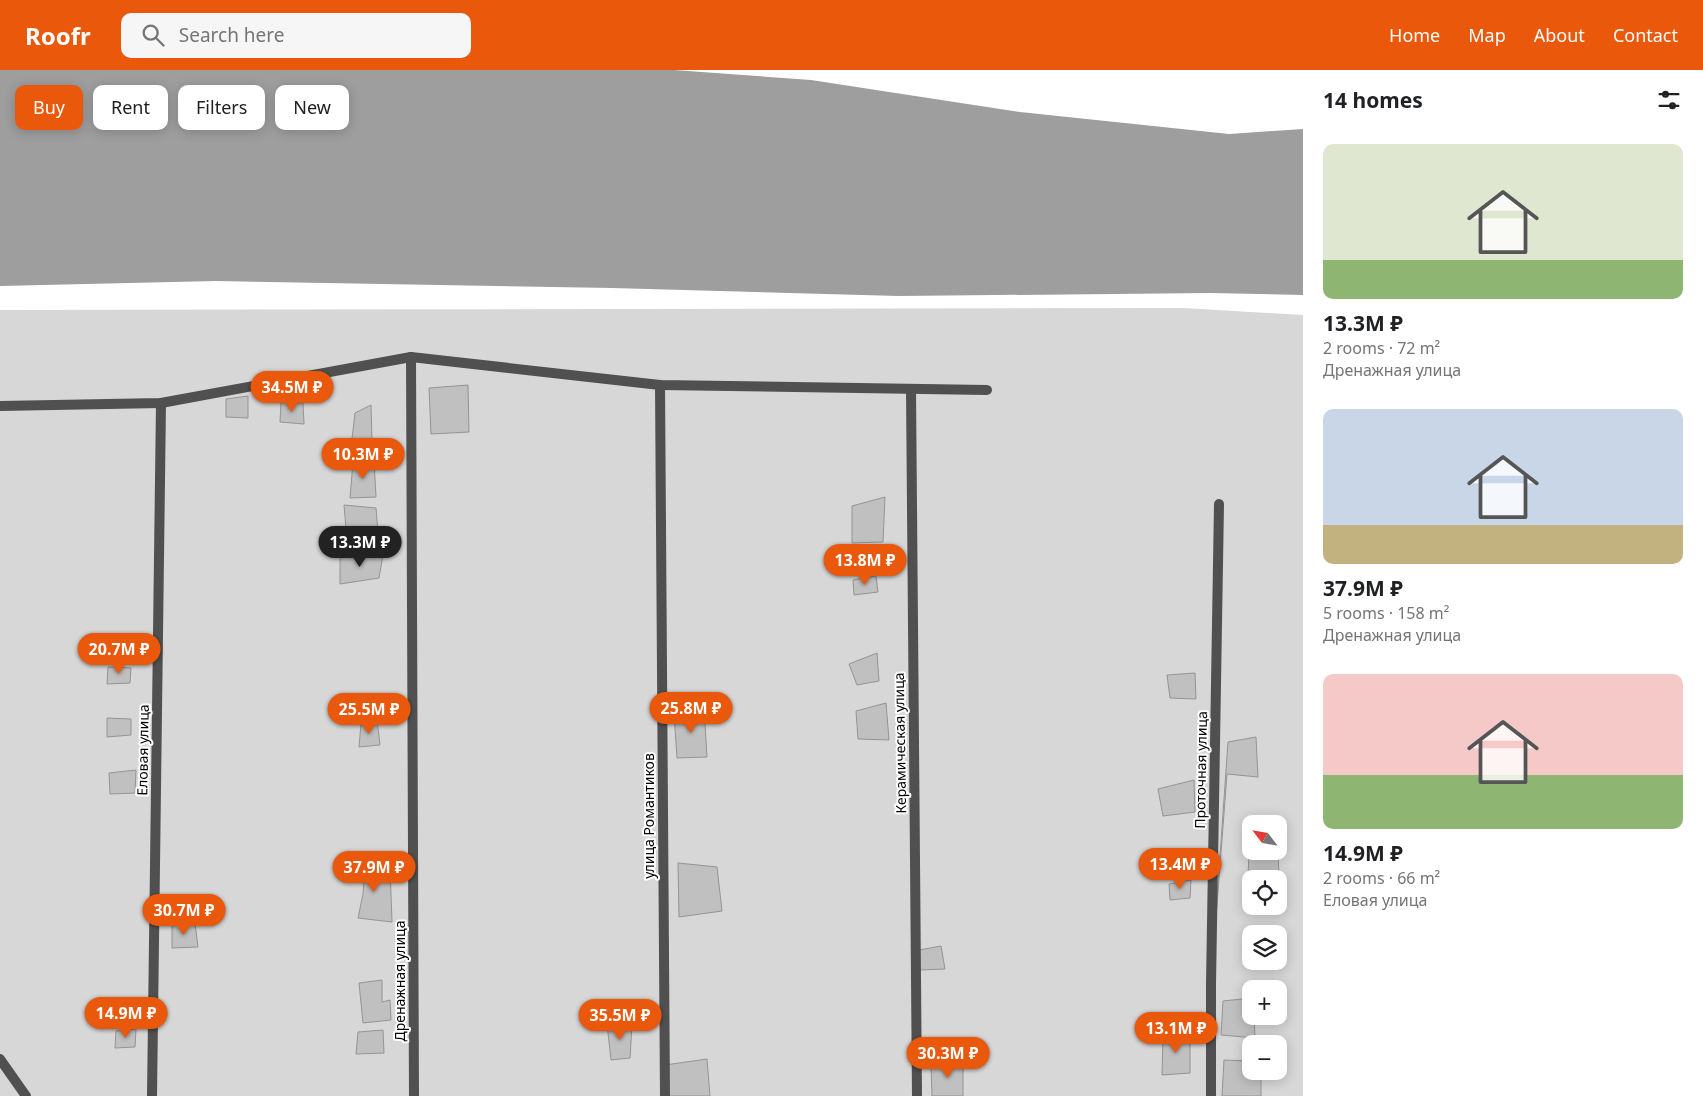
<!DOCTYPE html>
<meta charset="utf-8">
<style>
:root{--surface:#fff;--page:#f6f6f6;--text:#202124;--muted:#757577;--accent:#ea580c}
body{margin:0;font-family:"Noto Sans",sans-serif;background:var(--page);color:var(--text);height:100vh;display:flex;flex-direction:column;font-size:19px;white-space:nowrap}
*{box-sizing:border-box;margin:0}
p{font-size:16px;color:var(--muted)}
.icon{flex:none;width:28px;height:28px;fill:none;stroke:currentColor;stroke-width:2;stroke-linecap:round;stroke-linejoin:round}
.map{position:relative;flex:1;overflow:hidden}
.side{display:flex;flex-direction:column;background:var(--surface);width:400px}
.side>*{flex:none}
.guide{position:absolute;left:15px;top:15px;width:475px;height:45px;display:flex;gap:10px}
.needle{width:32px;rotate:301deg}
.fabs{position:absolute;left:1242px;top:745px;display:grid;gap:10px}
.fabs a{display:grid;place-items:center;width:45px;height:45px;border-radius:10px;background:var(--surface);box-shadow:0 2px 12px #0003;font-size:25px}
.price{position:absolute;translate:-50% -42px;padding:0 11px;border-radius:18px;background:var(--accent);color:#fff;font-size:16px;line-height:32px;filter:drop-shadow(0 1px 2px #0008)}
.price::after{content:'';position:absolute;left:50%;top:30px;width:15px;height:11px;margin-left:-8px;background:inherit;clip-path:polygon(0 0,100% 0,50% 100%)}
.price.active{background:#222;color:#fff}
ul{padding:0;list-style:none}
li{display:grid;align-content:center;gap:10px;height:265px;padding:0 20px}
li span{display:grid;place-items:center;height:155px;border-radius:10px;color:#555}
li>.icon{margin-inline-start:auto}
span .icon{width:90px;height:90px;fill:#fffc;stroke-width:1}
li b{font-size:21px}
h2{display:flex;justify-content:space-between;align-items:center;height:60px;padding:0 20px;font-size:21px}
.pill{padding:0 18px;border-radius:10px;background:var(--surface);box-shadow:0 2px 12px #0003;font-size:18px;line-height:45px}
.pill.active{background:var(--accent);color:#fff}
header{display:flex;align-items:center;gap:30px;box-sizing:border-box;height:70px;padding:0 25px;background:var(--accent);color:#fff}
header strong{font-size:24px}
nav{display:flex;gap:28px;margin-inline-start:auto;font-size:18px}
.search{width:350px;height:45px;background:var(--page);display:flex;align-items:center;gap:12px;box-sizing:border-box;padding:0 18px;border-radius:10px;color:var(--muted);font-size:19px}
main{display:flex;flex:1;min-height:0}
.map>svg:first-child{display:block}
</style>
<header>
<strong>Roofr</strong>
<div class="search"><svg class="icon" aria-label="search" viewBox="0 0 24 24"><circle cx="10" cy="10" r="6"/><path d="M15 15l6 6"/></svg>Search here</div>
<nav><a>Home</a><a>Map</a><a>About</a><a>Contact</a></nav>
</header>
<main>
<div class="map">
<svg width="1303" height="1026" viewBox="0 0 1303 1026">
<rect width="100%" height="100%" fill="#fff"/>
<path fill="#d7d7d7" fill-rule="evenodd" d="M1183 238 1303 245V1026H0V240ZM1251 754H1279V781H1251ZM1251 809H1279V836H1251ZM1251 864H1279V891H1251ZM1251 919H1279V946H1251ZM1251 974H1279V1001H1251Z"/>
<path fill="#9e9e9e" d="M0 0H674L811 10 1020 42 1229 64 1303 59V225L1211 223 899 226 612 218 216 211 0 216Z"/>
<g fill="#c0c0c0" stroke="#949494">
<path d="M468 315 469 362 431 364 429 318Z"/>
<path d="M248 326V348L226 347V329Z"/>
<path d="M281 332 303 333 304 354 280 352Z"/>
<path d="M371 335 372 371 351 377 355 343Z"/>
<path d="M374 390 376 427 350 428 353 392Z"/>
<path d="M885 427 883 472 852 473V436Z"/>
<path d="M344 435 376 438 378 463 346 459Z"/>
<path d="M383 485 379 508 340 514V486Z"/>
<path d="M876 506 878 522 854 525 853 510Z"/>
<path d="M877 583 879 611 857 615 849 594Z"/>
<path d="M108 597 131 598 130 613 107 614Z"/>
<path d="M1195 603 1196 629 1170 628 1167 605Z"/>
<path d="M886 633 889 670 858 669 856 641Z"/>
<path d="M704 636 707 687 677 688 674 644Z"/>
<path d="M107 648 131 649V665L107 667Z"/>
<path d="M377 650 380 675 359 677 361 654Z"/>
<path d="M1256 667 1258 707 1227 704 1211 914 1228 672Z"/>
<path d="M136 700 135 723 110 724 109 703Z"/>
<path d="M1194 710 1195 742 1163 746 1158 719Z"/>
<path d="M1278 783 1279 805 1248 806 1249 784Z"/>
<path d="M678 793 717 797 722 841 679 847Z"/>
<path d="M390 797 392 852 358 848 363 824 364 810 343 812 344 801Z"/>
<path d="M1191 810 1190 828 1170 830 1169 814Z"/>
<path d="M195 853 198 877 172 878V856Z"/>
<path d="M941 876 945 899 919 900V880Z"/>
<path d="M382 910V932L390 930 391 950 363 953 359 913Z"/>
<path d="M1251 928V946H1254L1255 968 1221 965 1223 931Z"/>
<path d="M607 954 632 955 630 988 611 990Z"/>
<path d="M136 959 135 977 115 978 116 961Z"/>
<path d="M383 960 384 983 356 984 358 962Z"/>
<path d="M1190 961V1003L1162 1005 1163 966Z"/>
<path d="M707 989 710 1026H665V995Z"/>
<path d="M963 990V1026H932L931 994Z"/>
<path d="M1224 990 1251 991V1001H1261V1026H1222Z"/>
</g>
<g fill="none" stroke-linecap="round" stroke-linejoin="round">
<g stroke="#505050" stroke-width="10">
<path d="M411 287 414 1026"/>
<path d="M660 315 665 1026"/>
<path d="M911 319 917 1026"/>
<path d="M0 336 161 333 411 287 660 315 987 320"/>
<path d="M0 989 26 1026"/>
<path d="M152 1026 161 333"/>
<path d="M1211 1026V914L1219 434"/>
</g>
</g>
<g text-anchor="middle" stroke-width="4" stroke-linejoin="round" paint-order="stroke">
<g font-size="14" fill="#000" stroke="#fff">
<text transform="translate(900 673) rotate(-91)" y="5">Керамическая улица</text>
<text transform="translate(143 680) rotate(-89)" y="5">Еловая улица</text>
<text transform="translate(1201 700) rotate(-89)" y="5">Проточная улица</text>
<text transform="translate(649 746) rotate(-90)" y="5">улица Романтиков</text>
<text transform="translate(400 911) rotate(-90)" y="5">Дренажная улица</text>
</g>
</g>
</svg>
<div class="fabs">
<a><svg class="needle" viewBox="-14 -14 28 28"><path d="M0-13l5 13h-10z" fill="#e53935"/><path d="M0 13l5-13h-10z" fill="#757577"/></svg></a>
<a><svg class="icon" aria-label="locate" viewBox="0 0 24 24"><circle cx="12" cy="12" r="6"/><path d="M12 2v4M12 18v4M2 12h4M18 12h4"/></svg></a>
<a><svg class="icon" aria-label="layers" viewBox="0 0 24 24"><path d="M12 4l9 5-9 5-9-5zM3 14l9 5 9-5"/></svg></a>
<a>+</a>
<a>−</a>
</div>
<b class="price" style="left:292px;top:343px">34.5M ₽</b>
<b class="price" style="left:363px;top:410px">10.3M ₽</b>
<b class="price active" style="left:360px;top:498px">13.3M ₽</b>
<b class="price" style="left:865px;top:516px">13.8M ₽</b>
<b class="price" style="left:119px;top:605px">20.7M ₽</b>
<b class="price" style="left:691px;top:664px">25.8M ₽</b>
<b class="price" style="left:369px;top:665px">25.5M ₽</b>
<b class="price" style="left:1180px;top:820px">13.4M ₽</b>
<b class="price" style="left:374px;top:823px">37.9M ₽</b>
<b class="price" style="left:184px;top:866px">30.7M ₽</b>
<b class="price" style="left:126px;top:969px">14.9M ₽</b>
<b class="price" style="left:620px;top:971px">35.5M ₽</b>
<b class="price" style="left:1176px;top:984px">13.1M ₽</b>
<b class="price" style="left:948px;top:1009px">30.3M ₽</b>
<div class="guide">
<a class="pill active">Buy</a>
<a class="pill">Rent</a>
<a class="pill">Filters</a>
<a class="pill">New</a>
</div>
</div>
<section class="side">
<h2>14 homes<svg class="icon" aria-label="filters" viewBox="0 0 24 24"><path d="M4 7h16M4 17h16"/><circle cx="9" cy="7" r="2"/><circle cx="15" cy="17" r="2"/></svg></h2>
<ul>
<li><span style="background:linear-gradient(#dfe7d0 75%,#8fb573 0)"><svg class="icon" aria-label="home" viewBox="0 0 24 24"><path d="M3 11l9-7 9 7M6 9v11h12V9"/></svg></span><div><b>13.3M ₽</b><p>2 rooms · 72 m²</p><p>Дренажная улица</p></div></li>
<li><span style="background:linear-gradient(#c9d6e8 75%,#c2b280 0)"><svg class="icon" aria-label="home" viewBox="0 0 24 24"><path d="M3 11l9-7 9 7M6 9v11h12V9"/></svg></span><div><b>37.9M ₽</b><p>5 rooms · 158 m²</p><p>Дренажная улица</p></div></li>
<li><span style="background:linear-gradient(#f6c9c9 65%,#8fb573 0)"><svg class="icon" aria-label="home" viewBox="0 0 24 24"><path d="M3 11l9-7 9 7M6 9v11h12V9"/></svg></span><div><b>14.9M ₽</b><p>2 rooms · 66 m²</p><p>Еловая улица</p></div></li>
</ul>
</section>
</main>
